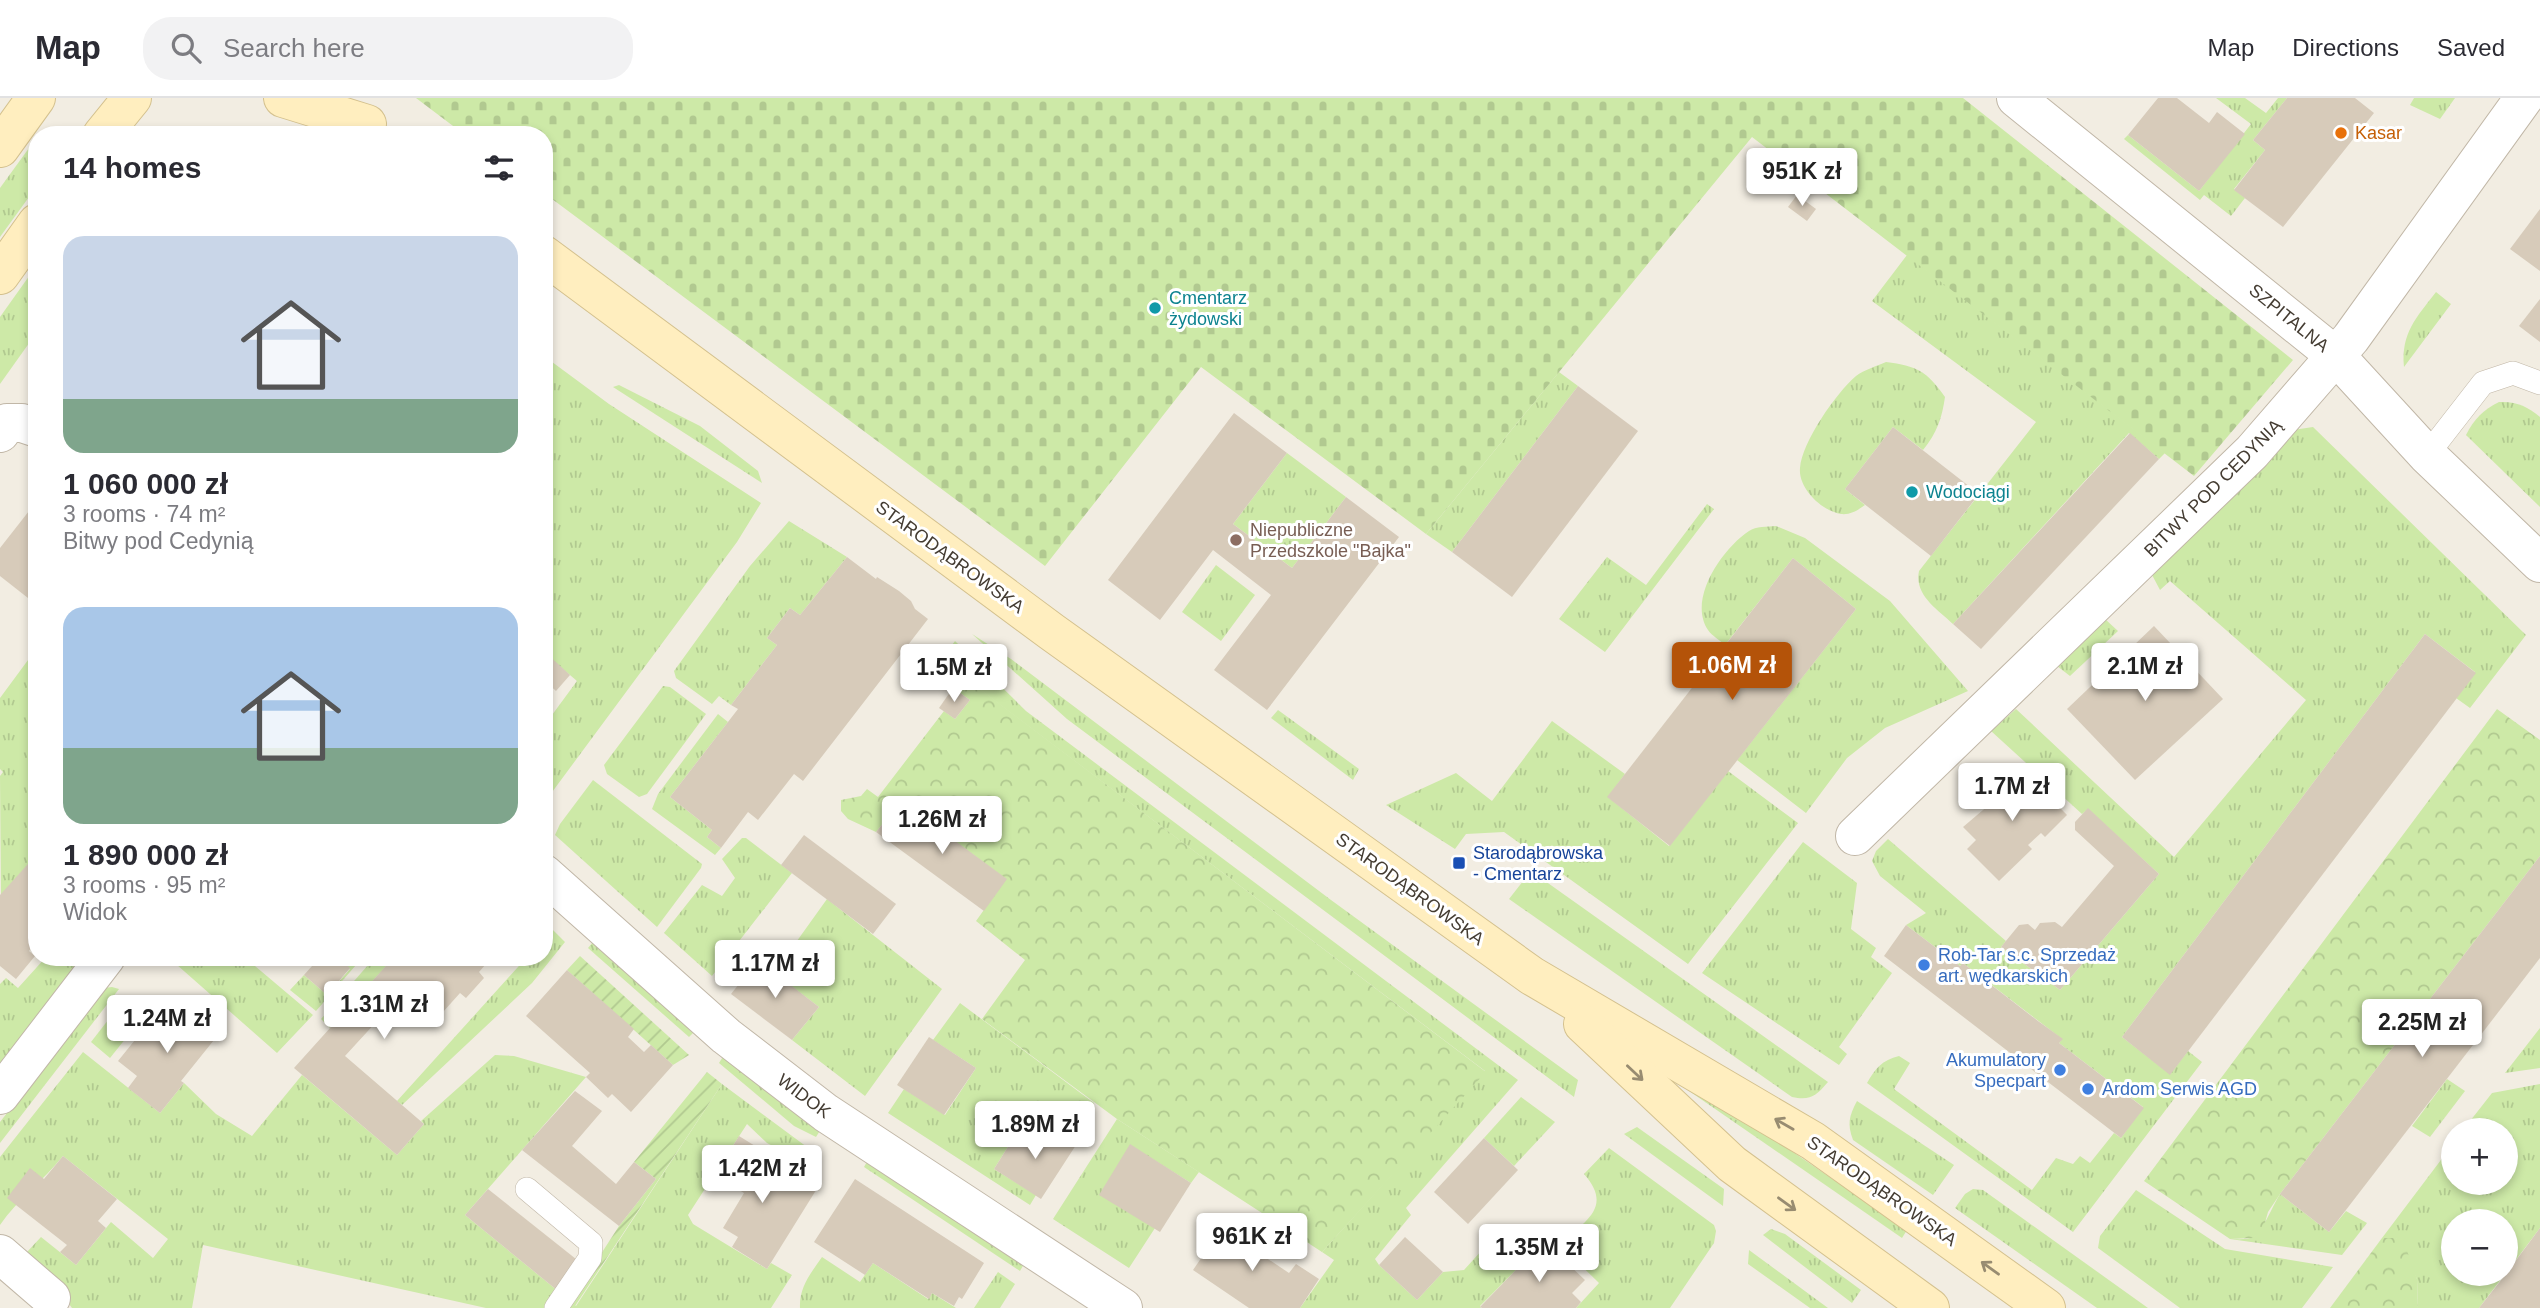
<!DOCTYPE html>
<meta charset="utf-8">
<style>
:root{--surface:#fff;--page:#f2f2f3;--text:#2b2b33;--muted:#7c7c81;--line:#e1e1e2;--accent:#b45309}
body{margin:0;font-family:Helvetica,sans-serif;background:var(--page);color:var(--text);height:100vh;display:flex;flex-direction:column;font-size:26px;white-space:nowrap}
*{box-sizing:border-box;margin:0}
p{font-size:23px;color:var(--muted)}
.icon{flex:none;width:38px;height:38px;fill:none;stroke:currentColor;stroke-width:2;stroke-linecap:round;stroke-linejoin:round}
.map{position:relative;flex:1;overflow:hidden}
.panel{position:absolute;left:28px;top:28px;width:525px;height:840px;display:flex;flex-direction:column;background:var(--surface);border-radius:28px;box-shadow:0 4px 10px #0003}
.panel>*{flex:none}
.fabs{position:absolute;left:2441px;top:1020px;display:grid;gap:14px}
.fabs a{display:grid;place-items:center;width:77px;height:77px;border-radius:50%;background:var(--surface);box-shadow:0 4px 10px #0003;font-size:35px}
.price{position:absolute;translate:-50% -60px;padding:0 16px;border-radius:7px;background:#fff;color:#222;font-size:23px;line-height:46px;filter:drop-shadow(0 2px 4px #0008)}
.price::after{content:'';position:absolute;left:50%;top:42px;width:21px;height:16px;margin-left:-10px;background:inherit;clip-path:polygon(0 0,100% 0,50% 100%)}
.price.active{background:var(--accent);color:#fff}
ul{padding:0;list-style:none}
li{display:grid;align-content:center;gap:14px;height:371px;padding:0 35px}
li span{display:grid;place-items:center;height:217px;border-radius:21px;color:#555}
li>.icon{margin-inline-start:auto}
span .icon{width:126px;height:126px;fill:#fffc;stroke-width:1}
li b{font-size:30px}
h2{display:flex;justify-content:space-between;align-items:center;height:84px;padding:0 35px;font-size:30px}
header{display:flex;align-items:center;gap:42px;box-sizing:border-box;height:98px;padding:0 35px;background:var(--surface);border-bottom:2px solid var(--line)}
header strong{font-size:33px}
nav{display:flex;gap:38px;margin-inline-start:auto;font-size:24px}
.search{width:490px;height:63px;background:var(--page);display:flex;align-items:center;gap:18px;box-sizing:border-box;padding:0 24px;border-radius:28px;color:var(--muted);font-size:26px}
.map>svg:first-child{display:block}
</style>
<header>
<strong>Map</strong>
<div class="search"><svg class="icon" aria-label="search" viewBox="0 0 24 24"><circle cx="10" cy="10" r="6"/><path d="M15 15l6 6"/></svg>Search here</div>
<nav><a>Map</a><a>Directions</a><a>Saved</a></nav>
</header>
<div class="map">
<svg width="2540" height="1210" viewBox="0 0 2540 1210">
<defs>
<pattern id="grass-tufts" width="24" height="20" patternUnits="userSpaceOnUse" patternTransform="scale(1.75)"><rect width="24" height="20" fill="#cde9a7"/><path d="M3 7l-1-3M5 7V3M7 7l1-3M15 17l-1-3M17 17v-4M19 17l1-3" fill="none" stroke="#b1c990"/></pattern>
<pattern id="forest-crowns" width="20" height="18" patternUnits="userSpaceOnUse" patternTransform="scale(1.75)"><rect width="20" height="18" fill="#cde9a7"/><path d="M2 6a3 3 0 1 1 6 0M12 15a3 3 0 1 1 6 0" fill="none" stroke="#b1c990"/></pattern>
<pattern id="cemetery-stones" width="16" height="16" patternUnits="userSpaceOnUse" patternTransform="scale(1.75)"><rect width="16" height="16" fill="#cde9a7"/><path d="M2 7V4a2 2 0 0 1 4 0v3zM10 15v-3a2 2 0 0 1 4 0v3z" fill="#b1c990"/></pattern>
<pattern id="garden-furrows" width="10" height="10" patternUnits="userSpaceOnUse" patternTransform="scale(1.75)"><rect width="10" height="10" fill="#cde9a7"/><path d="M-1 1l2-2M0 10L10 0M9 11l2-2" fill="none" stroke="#b1c990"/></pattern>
</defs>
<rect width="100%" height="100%" fill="#f2ede2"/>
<g fill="url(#grass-tufts)">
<path d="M2216 0H2245L2266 15 2278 0H2287L2253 42 2265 52 2234 91 2245 100 2231 118 2204 97 2200 102 2124 41 2128 37 2199 93 2251 26Z"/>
<path d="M2414 0H2455L2440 21 2410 7Z"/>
<path d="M37 39V88L0 139V90Z"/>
<path d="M1907 157 2165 355 2159 361 2129 335 1953 526C1937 511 1914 497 1919 473L2036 324 1872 203Z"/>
<path d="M37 167V234L0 286V219Z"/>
<path d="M2436 194 2451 206 2404 269C2401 235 2416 220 2436 194Z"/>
<path d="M544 258 609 306 761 405 737 444 544 705V611L552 617 577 583 544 555Z"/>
<path d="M1886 264C1917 268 1927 273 1945 299 1942 320 1937 335 1923 352L1893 329 1845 391 1865 407C1858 412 1851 417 1841 416 1822 413 1798 390 1800 370 1802 344 1836 295 1856 278 1864 272 1877 268 1886 264Z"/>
<path d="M1559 274 1578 288 1452 454 1426 436Z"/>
<path d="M619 287 700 328 758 373 762 385 613 289Z"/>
<path d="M2499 304C2516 303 2527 308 2540 319V409L2466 337C2474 321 2483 312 2499 304Z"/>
<path d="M2313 329 2526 537 2470 610 2456 600 2475 574 2425 536 2122 939 2170 976 2188 953 2202 964 2073 1134 1867 985C1875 971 1882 962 1899 958L1910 965 1894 991 2032 1092 2056 1060 2073 1066 2080 1058 2090 1065 2114 1035 2121 1040 2143 1009 2059 945 2062 941 1963 865 1960 868 1906 827 1926 815 1880 778 1872 763 1876 753 1888 741 2006 843 2001 849 2060 892 2159 776 2088 711 2082 716 1991 633 2016 611 2174 759 2306 602 2170 483 2160 492 2151 475 2293 332Z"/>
<path d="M1287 355 1346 399 1292 470 1233 426Z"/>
<path d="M1707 406 1714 411 1605 554 1559 521 1607 459 1646 487Z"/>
<path d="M789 423 847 459 800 517 790 510 767 540 777 547 731 607 719 598 712 606 676 580 674 573 750 468Z"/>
<path d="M1776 428 1805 440 1890 503 1968 593 1885 630 1847 660 1806 715 1737 662 1856 511 1793 460 1725 547C1720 542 1712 538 1708 532 1687 501 1723 450 1749 433 1756 428 1767 429 1776 428Z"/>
<path d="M1216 467 1255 497 1221 543 1182 514Z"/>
<path d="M2105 521 2118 533 2070 578 2057 568Z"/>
<path d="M972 536 1011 561 1331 802 1578 982 1574 999 1067 621Z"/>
<path d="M955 543 1026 613 1518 982 1406 1110 1411 1117 1375 1161 1379 1167 1417 1202 1443 1174 1464 1172 1492 1141 1520 1168 1480 1208 1481 1210H1300L1334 1162 1322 1154 1485 973 941 562Z"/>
<path d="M37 557V756L1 798 0 678 3 674 0 671V600L31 558Z"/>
<path d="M663 588 670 589 706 616 647 696 639 699 607 676 604 667Z"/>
<path d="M1278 612 1359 671 1353 682 1271 620Z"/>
<path d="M718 616 728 624 670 699 712 732 707 739 721 750 715 757 652 711 658 696Z"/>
<path d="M1552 623 1625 676 1608 699 1669 748 1728 673 1798 725 1688 866 1504 734 1466 736 1455 751 1386 707 1456 675 1492 703Z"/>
<path d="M593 682 702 766 701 770 657 829 555 737 560 726Z"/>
<path d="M742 740H746L792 775 712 878 664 835 702 787 722 798 735 780 722 761Z"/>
<path d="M1803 744 1857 785 1851 831 1876 850 1871 859 1892 875 1839 949 1847 956 1839 967 1702 875Z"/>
<path d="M1531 773 1828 984C1816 998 1810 1003 1792 999L1509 801Z"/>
<path d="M827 801 942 891 865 998 792 942 819 909 774 875Z"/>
<path d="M552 831 565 844 532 885 402 1007 397 1003 527 859H544V840Z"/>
<path d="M593 844 694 934 689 939 588 850Z"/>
<path d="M46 859H77L81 868 0 971V886L6 880 18 890Z"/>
<path d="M168 859H262L255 868 313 917 277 955Z"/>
<path d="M338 859H363L316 913 290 892 304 877 327 897 350 871Z"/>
<path d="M375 859H380L388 866 330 930 321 921Z"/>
<path d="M112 889 119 891 0 1045V1024L104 890Z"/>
<path d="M126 899 147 914 110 960 91 944Z"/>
<path d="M960 905 1094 1005 1069 1043 1056 1034 1033 1047 1016 1036 994 1071 1036 1097 1030 1107 888 1015 904 991 945 1017 976 970 933 942Z"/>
<path d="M2540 930V970L2505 975Z"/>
<path d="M83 954 160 1015 184 985 216 1016 252 1038 302 977 397 1057 424 1026 421 1023 495 957 514 958 586 979 465 1117 558 1193 544 1210H486L203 1147 192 1210H72L40 1166 27 1154 41 1139 76 1167 111 1124 153 1160 168 1141 63 1058C43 1083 18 1101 0 1127V1059Z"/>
<path d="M724 957 821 1031 816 1039 794 1028 719 965Z"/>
<path d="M1685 980 1907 1132 1902 1140 1679 986Z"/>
<path d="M2447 981 2465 993 2430 1039 2412 1028Z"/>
<path d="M722 986 811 1052 803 1064 767 1045 747 1026 688 1117 693 1126 767 1171 771 1165 792 1177 771 1210H567L570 1204 576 1208Z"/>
<path d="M2540 986V1130L2506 1175V1124H2454V1176H2505L2479 1210H2418L2417 1181 2396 1140H2382L2453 1046 2454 1085H2506V1032H2463L2492 995Z"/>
<path d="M1521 999 1555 1024 1514 1068 1484 1040Z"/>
<path d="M1857 1003 1954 1067 1933 1097 1853 1042C1847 1026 1849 1018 1857 1003Z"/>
<path d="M1117 1021 1199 1074 1191 1085 1130 1047 1155 1130 1129 1170 1053 1121Z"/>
<path d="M1637 1029 1724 1091 1723 1108 1624 1036Z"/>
<path d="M1609 1050 1714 1127 1716 1133 1714 1145 1670 1210H1576L1599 1185 1560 1147C1584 1123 1614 1110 1584 1076Z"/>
<path d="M868 1062 1024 1166 1020 1173 864 1069Z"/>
<path d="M1973 1091 1983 1092 2148 1210H2097L1955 1110 1965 1096Z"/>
<path d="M2136 1092 2225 1151 2333 1169 2302 1210H2180L2098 1150 2100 1138Z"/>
<path d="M2280 1096 2329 1134 2346 1113 2367 1125 2342 1157 2230 1141C2237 1141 2247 1142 2253 1139 2262 1135 2273 1107 2280 1096Z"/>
<path d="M1771 1131 1785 1136 1861 1192 1852 1205 1763 1137Z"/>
<path d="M1749 1152 1828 1210H1810L1748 1166Z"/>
<path d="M822 1159 860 1184 873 1165 928 1201 932 1195 956 1210H800C799 1189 811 1175 822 1159Z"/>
<path d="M998 1174 1015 1186 1000 1210H974Z"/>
</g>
<g fill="url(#forest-crowns)">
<path d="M955 572 1486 974 1322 1154 1117 1021 982 921 1025 862 976 823 1006 781 901 703 876 734 848 721 841 713V702L861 698 867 691 878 699 944 613 955 621 970 602 946 585Z"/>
<path d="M2497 611 2540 642V758L2280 1096 2268 1114 2263 1132 2253 1140 2230 1141 2144 1083Z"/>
<path d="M2382 1140H2396L2404 1144 2417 1181 2418 1210H2330Z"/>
</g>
<path fill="url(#cemetery-stones)" d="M416 0H1963L2293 262 2194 378 1752 39 1426 436 1201 269 1045 468 544 95V37H465Z"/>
<g fill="url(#garden-furrows)">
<path d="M580 858 689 957 673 967 567 872Z"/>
<path d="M707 974 722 986 575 1208 570 1204 619 1128 656 1081 634 1064Z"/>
</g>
<g fill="#d7cbba">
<path d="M2158 0H2177L2209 25 2217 14 2245 36 2199 93 2128 37Z"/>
<path d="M2287 0H2355L2374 15 2283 129 2234 92 2265 52 2253 42Z"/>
<path d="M1797 97 1816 111 1807 123 1788 109Z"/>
<path d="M2540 111V173L2510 151Z"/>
<path d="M2540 201V244L2519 228Z"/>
<path d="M1578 288 1638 333 1512 499 1452 454Z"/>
<path d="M1234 315 1287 355 1233 426 1292 470 1346 399 1399 439 1267 612 1214 572 1271 497 1213 452 1160 522 1108 482Z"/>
<path d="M1893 329 1979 396 1931 458 1845 391Z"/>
<path d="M2130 335 2159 361 1981 551 1953 526Z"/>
<path d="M29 413 37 419V488L28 500 0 478V450Z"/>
<path d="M847 459 876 481 877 479 899 493 911 503 915 511 928 521 803 683 794 676 758 722 748 714 721 750 707 739 712 732 670 699 738 611 731 607 777 547 767 540 790 510 800 517Z"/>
<path d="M1793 460 1856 511 1670 748 1607 699Z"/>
<path d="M2154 528 2223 601 2135 682 2067 611Z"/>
<path d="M2425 536 2476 575 2170 977 2122 939Z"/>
<path d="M544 553 570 577 556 593 544 582Z"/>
<path d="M953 590 970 602 955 621 939 610Z"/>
<path d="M2018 667 2067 717 2045 739 2041 735 2028 747 2032 751 1999 783 1967 751 1976 742 1963 729 2003 695 1997 688Z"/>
<path d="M901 703 1007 781 984 813 876 734Z"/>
<path d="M2088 710 2159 776 2060 892 2001 849 2019 827 2028 826 2035 832 2040 825 2055 824 2062 829 2114 768 2075 732V724Z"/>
<path d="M804 737 896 806 873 836 781 767Z"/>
<path d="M37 756V846H34L29 853 35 858 16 881 0 868V797Z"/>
<path d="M2540 758V860L2329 1134 2280 1096Z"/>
<path d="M1906 827 1960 868 1963 865 2038 923 2063 941 2059 945 2144 1010 2121 1040 1884 858Z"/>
<path d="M320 859H338L350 870 327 897 304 877Z"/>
<path d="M394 859H492L479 874 484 880 466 900 460 895 443 914 411 886 345 958 424 1026 397 1057 294 970Z"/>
<path d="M758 862 819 909 792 942 731 896Z"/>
<path d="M567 872 634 931 628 939 644 954 651 947 673 967 631 1014 612 996 608 1000 586 979 590 975 526 918Z"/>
<path d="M170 898 218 937 181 983 184 985 160 1015 128 990 137 978 118 963 139 937 146 943 159 926 152 920 154 918 157 921 170 903 168 901Z"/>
<path d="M929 939 976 970 944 1017 897 987Z"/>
<path d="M575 993 602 1013 572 1048 616 1086 634 1064 656 1081 619 1128 522 1052Z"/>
<path d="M1045 1029 1076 1047 1041 1101 994 1071 1016 1036 1033 1047Z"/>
<path d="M739 1038 760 1051 751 1068 787 1090 797 1075 818 1089 767 1171 732 1149 738 1139 723 1130 744 1095 715 1077Z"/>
<path d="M1484 1040 1518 1072 1468 1126 1434 1094Z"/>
<path d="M1130 1046 1191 1085 1160 1134 1099 1097Z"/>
<path d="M63 1058 117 1101 98 1123 106 1130 76 1167 60 1154 67 1147 7 1100 30 1070 44 1081Z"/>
<path d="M855 1081 984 1165 962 1201 959 1199 954 1208 932 1195 929 1201 873 1165 865 1177 814 1144Z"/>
<path d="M488 1091 581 1165 558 1193 465 1117Z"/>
<path d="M1228 1121 1250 1135 1244 1145 1289 1175 1296 1166 1319 1181 1300 1210H1249L1193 1172Z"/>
<path d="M2540 1130V1210H2479L2506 1176Z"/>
<path d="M1405 1139 1443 1174 1417 1202 1379 1167Z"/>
<path d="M1544 1143 1585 1182 1572 1195 1581 1204 1576 1210H1482L1480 1209Z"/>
</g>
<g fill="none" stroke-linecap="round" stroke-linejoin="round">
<defs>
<g id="lane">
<path d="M2427 357 2483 285 2513 275 2540 285"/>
<path d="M527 1091 591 1145 590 1160 556 1210"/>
</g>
<g id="street">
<path d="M2016 0 2337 259 2427 357 2540 465"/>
<path d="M0 335 7 325H22L37 330"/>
<path d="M1855 738 2252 354 2351 240 2524 0"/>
<path d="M544 776 726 938 826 1015 1123 1210"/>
<path d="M0 997 106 859"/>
<path d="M0 1156 51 1200"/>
</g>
<g id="secondary">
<path d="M283 0 367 26"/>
<path d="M102 37 132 0"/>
<path d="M0 50 36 0"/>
<path d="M544 157 1052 534 1532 878 1813 1043 2046 1210"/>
<path d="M0 177 37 125"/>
<path d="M1583 926 1732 1066 1930 1210"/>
</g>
</defs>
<use href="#lane" stroke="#c1b7a7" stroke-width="24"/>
<use href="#street" stroke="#c1b7a7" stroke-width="40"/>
<use href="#secondary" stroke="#d4c18e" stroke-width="40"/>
<use href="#lane" stroke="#fff" stroke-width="23"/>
<use href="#street" stroke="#fff" stroke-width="38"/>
<use href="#secondary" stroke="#ffeebf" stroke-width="38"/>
</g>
<defs><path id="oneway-shaft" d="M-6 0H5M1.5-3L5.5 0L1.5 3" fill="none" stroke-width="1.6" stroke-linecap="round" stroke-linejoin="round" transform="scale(1.75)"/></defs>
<g stroke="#988c71">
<use href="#oneway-shaft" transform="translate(1635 975) rotate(43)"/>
<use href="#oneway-shaft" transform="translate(1784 1026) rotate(-150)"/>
<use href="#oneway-shaft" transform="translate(1787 1106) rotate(36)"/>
<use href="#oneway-shaft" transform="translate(1990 1170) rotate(-144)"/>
</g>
<circle fill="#e8710a" stroke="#fff" stroke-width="2.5" cx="2341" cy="35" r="7"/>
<g fill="#0f9aa8" stroke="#fff" stroke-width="2.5">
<circle cx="1155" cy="210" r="7"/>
<circle cx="1912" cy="394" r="7"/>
</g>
<circle fill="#8d6e63" stroke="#fff" stroke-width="2.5" cx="1236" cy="442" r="7"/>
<rect fill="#1a4fb4" stroke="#fff" stroke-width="2.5" x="1452" y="758" width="14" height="14" rx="3.5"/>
<g fill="#3f7fe0" stroke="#fff" stroke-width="2.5">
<circle cx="1924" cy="867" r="7"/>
<circle cx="2060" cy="972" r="7"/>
<circle cx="2088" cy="991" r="7"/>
</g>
<g text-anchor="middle" stroke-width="6" stroke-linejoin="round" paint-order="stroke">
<g font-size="18" fill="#c56008" stroke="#fff" text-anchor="start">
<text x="2355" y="41">Kasar</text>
</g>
<g font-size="18" fill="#0d838f" stroke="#fff" text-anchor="start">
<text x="1169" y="206">Cmentarz<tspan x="1169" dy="21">żydowski</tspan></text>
<text x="1926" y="400">Wodociągi</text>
</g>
<g font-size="18" fill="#443c32" stroke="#fff">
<text transform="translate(2289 220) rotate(39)" y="6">SZPITALNA</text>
<text transform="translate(2213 390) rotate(-45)" y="6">BITWY POD CEDYNIĄ</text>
<text transform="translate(950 459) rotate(36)" y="6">STARODĄBROWSKA</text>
<text transform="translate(1410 791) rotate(36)" y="6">STARODĄBROWSKA</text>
<text transform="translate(804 998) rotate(37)" y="6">WIDOK</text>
<text transform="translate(1882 1093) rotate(35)" y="6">STARODĄBROWSKA</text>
</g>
<g font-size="18" fill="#785e54" stroke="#fff" text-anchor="start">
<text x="1250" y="438">Niepubliczne<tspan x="1250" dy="21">Przedszkole "Bajka"</tspan></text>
</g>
<g font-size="18" fill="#164399" stroke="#fff" text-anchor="start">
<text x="1473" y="761">Starodąbrowska<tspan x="1473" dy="21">- Cmentarz</tspan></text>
</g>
<g font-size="18" fill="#366cbe" stroke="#fff" text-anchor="start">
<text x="1938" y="863">Rob-Tar s.c. Sprzedaż<tspan x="1938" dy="21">art. wędkarskich</tspan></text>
<text x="2046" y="968" text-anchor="end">Akumulatory<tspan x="2046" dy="21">Specpart</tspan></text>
<text x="2102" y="997">Ardom Serwis AGD</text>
</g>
</g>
</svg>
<div class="fabs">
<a>+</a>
<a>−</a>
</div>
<b class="price" style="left:1802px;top:110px">951K zł</b>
<b class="price active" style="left:1732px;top:604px">1.06M zł</b>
<b class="price" style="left:2145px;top:605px">2.1M zł</b>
<b class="price" style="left:954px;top:606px">1.5M zł</b>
<b class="price" style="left:2012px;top:725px">1.7M zł</b>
<b class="price" style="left:942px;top:758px">1.26M zł</b>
<b class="price" style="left:775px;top:902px">1.17M zł</b>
<b class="price" style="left:384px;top:943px">1.31M zł</b>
<b class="price" style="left:167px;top:957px">1.24M zł</b>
<b class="price" style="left:2422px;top:961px">2.25M zł</b>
<b class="price" style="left:1035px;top:1063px">1.89M zł</b>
<b class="price" style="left:762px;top:1107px">1.42M zł</b>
<b class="price" style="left:1252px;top:1175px">961K zł</b>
<b class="price" style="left:1539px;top:1186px">1.35M zł</b>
<section class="panel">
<h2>14 homes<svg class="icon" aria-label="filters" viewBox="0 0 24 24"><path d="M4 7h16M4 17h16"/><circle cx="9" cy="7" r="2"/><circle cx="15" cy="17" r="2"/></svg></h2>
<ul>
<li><span style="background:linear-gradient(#c9d6e8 75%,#7fa58c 0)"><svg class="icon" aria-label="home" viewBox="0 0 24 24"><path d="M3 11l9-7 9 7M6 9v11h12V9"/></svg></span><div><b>1 060 000 zł</b><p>3 rooms · 74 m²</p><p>Bitwy pod Cedynią</p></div></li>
<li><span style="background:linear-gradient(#a9c7e8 65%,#7fa58c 0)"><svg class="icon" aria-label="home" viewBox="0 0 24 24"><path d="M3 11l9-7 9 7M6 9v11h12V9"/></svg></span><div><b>1 890 000 zł</b><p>3 rooms · 95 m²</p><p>Widok</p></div></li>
</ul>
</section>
</div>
